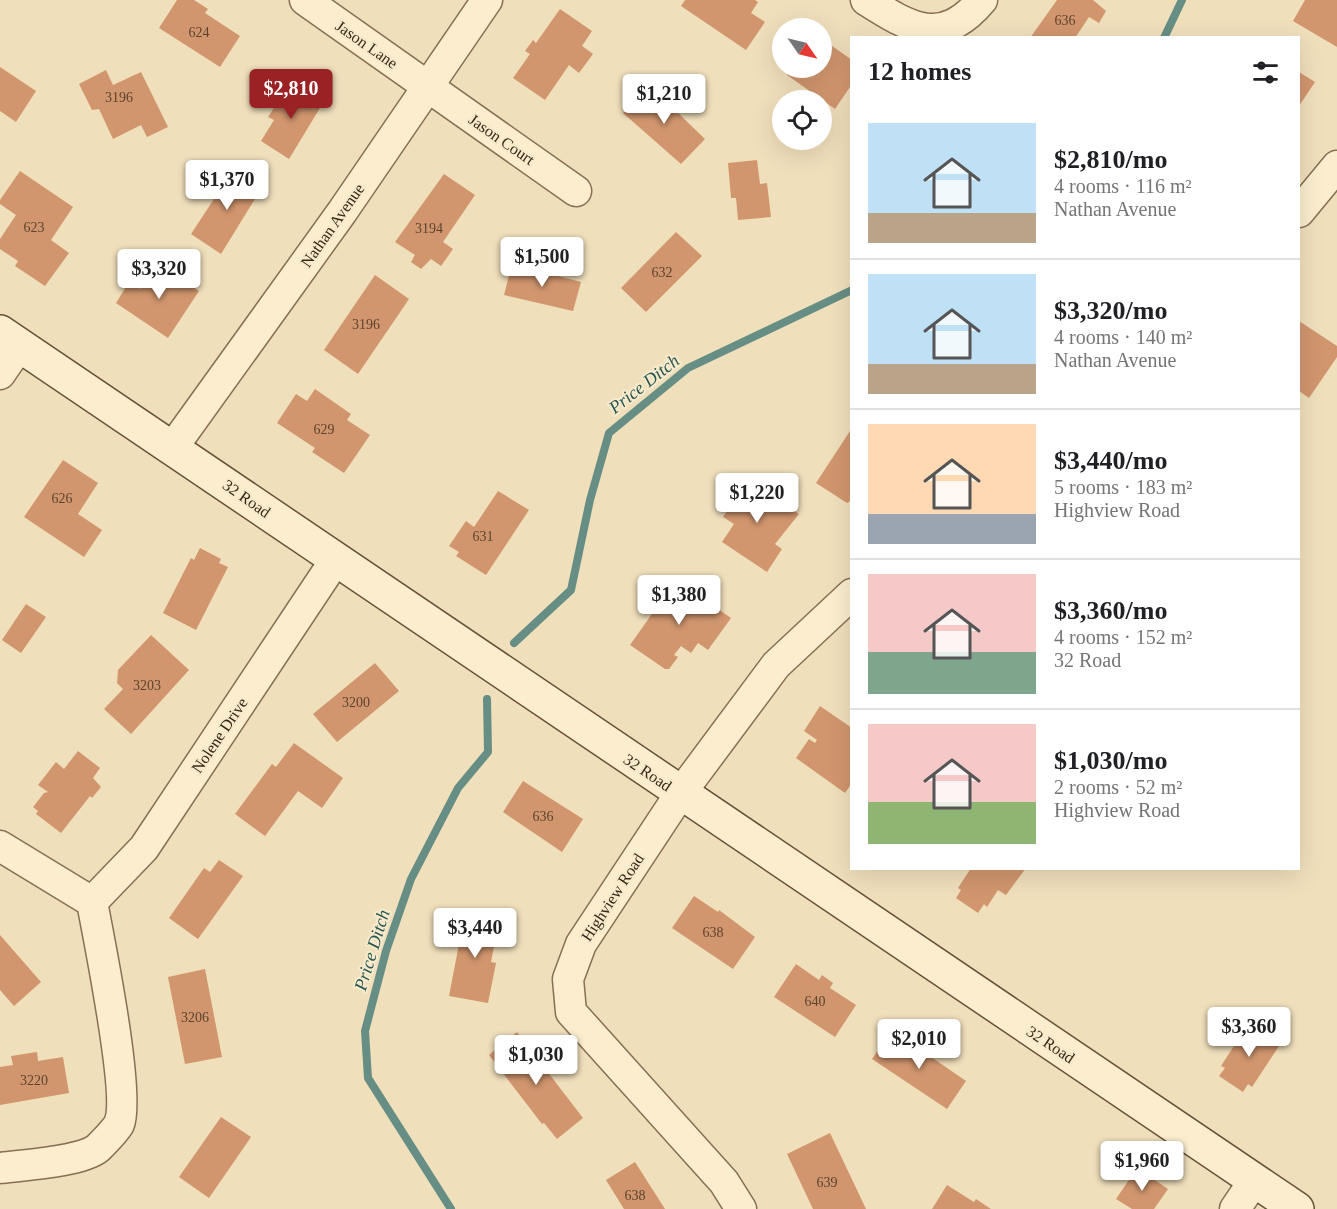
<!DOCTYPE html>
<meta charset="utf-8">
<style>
:root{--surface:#fff;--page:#f2f2f2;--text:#202124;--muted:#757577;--line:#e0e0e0;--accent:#9a2124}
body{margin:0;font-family:"Times New Roman",serif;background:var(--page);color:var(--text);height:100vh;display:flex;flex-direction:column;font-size:22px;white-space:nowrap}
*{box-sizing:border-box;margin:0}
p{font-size:20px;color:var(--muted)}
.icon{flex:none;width:33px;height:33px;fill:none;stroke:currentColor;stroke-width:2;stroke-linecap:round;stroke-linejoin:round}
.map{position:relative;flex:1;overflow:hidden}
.panel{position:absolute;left:850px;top:36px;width:450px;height:834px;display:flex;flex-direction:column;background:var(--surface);border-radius:0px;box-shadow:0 6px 24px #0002}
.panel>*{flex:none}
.needle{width:39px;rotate:124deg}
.fabs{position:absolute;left:772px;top:18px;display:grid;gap:12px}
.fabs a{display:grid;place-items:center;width:60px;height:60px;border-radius:50%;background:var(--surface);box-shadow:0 6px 24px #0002;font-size:30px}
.price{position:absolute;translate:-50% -51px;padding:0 14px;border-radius:6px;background:#fff;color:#222;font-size:20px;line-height:39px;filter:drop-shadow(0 2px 3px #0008)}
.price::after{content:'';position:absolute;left:50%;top:36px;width:18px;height:14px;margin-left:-9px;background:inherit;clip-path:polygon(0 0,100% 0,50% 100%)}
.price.active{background:var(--accent);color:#fff}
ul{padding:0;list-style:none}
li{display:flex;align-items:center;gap:18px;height:150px;padding:0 18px}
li+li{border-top:2px solid var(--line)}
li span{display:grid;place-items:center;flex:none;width:168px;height:120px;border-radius:0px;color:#555}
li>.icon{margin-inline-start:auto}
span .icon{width:72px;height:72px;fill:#fffc;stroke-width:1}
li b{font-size:26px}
h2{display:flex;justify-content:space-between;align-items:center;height:72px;padding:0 18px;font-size:26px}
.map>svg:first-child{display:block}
</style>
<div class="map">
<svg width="1337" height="1209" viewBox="0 0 1337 1209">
<rect width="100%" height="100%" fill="#f0dfbb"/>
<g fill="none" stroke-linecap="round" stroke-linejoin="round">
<g stroke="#678e84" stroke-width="8">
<path d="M1164 38 1182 0"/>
<path d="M514 643 571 590 590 500 609 433 688 368 852 290"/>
<path d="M451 1209 368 1078 365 1031 386 951 411 879 458 788 488 752 487 699"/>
</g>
</g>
<g fill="#d1966e">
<path d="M177 0H194L208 9 205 13 240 36 220 67 159 28Z"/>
<path d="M685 0H755L758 2 751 13 765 22 746 50 681 6Z"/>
<path d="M1057 0H1093L1106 11 1099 23 1089 17 1075 38H1030Z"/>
<path d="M1305 0H1337V47L1293 21Z"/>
<path d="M560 9 592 31 582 46 593 54 579 73 569 65 545 100 513 78 530 54 525 51 533 40 536 43Z"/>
<path d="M822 39 852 60V84L835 109 787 75 793 68H822Z"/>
<path d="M0 67 36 91 16 122 0 111Z"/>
<path d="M106 70 113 85 141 72 168 127 147 137 141 125 113 139 99 109 92 110 79 84Z"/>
<path d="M1299 72 1315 82 1299 106Z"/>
<path d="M291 82 323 103 289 159 261 141 274 120 268 117Z"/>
<path d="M649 85 705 139 681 164 623 113Z"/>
<path d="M757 160 760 184 767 183 771 217 738 220 736 198H731L728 163Z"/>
<path d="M235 167 263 186 221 254 191 234Z"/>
<path d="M20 171 73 207 51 240 69 253 45 286 15 266 18 261 0 249V239L16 215 0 204V200Z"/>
<path d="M444 174 475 195 443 242 453 249 441 266 431 259 421 269 411 262 415 255 395 242Z"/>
<path d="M676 232 702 256 646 312 621 288Z"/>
<path d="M158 262 199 291 168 338 116 303 129 282 140 289Z"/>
<path d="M512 264 581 282 573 311 504 295Z"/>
<path d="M375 275 409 299 358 374 324 350Z"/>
<path d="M1299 321 1337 346V357L1309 398 1299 391Z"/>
<path d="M315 389 351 414 347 420 370 435 344 473 312 452 315 448 277 423 296 394 307 401Z"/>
<path d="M852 428V500L847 503 816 483Z"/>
<path d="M63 460 98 483 78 514 102 530 84 557 24 517Z"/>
<path d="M745 478 799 514 775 544 782 549 767 572 722 542 734 524 723 517 731 505 728 503Z"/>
<path d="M498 491 529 510 486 575 456 556 459 552 449 546 466 521 474 527Z"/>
<path d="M200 548 221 559 219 563 228 567 196 630 163 613 191 558 194 560Z"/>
<path d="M676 580 731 618 708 650 698 643 691 653 681 646 674 655 678 657 669 669H665L630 645Z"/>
<path d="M26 604 46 617 21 653 2 640Z"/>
<path d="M151 635 189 670 131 734 104 709 123 689 117 683 118 670Z"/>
<path d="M375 663 399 691 337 742 313 714Z"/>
<path d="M820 706 852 728V783L845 793 796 758 809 739 815 743 817 740 804 731Z"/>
<path d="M294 743 343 778 322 808 298 791 265 836 235 814 272 764 276 767Z"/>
<path d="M78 751 100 768 93 778 101 787 92 798 90 796 61 833 36 814 38 811 33 807 44 793 48 792 38 785 56 762 64 769Z"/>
<path d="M523 781 583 819 562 852 503 812Z"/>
<path d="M219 860 243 876 198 939 169 918 204 868 210 872Z"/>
<path d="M971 868H1026L1006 895 998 890 987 907 984 904 978 913 956 898 961 890 958 888Z"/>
<path d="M694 896 718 912 719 910 755 937 733 969 672 928Z"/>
<path d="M465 913 499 920 491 962 496 963 488 1003 449 996Z"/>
<path d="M0 935 41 982 14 1006 0 990Z"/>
<path d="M796 964 819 980 822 975 833 983 830 988 856 1005 835 1037 774 997Z"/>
<path d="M205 969 222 1057 185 1064 168 977Z"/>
<path d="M1249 1023 1281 1043 1252 1087 1248 1084 1243 1092 1219 1076 1225 1068 1221 1066Z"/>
<path d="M892 1030 966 1081 947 1109 872 1059Z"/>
<path d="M517 1032 583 1118 557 1139 544 1123 542 1124 489 1055Z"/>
<path d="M37 1052 38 1061 63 1057 69 1093 0 1105V1067L13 1065 11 1056Z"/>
<path d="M221 1117 251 1137 209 1198 179 1177Z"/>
<path d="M830 1133 866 1209H813L787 1154Z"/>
<path d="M635 1162 665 1209H624L606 1180Z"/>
<path d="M1137 1168 1168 1189 1154 1209H1132L1116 1199Z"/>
<path d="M947 1185 974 1202 976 1199 991 1209H932Z"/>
</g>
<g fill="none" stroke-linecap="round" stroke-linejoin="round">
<defs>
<g id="street">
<path d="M305 0 576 191"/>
<path d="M866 0C910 28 942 48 982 0"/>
<path d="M1299 212 1337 166"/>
<path d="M0 374 20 345"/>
<path d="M173 447 342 212 487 0"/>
<path d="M0 846 92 902C99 939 131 1097 119 1124 115 1131 104 1142 98 1148 81 1162 23 1165 0 1168"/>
<path d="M92 902 144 848 336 559"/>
<path d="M741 1209 724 1182 571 1012 568 979 581 944 680 794 776 665 852 594"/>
<path d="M1235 1209 1254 1181"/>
</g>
<path id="secondary" d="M0 332 1297 1209"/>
</defs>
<use href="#street" stroke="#886f54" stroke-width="33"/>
<use href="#secondary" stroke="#695038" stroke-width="36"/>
<use href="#street" stroke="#fbedce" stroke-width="30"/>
<use href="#secondary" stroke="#fbedce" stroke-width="33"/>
</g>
<g text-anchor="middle" stroke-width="4.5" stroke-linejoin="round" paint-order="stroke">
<g font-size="14" fill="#5d432f">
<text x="1065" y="25">636</text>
<text x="199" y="37">624</text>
<text x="119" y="102">3196</text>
<text x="34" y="232">623</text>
<text x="429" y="233">3194</text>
<text x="662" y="277">632</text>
<text x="366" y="329">3196</text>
<text x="324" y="434">629</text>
<text x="62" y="503">626</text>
<text x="483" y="541">631</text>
<text x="147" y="690">3203</text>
<text x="356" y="707">3200</text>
<text x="543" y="821">636</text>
<text x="713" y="937">638</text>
<text x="815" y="1006">640</text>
<text x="195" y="1022">3206</text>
<text x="34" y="1085">3220</text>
<text x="827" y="1187">639</text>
<text x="635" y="1200">638</text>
</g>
<g font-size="16" fill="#36271a" stroke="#f7eacb">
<text transform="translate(367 44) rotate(35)" y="6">Jason Lane</text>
<text transform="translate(502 139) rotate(35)" y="6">Jason Court</text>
<text transform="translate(332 225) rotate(-55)" y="6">Nathan Avenue</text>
<text transform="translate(247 498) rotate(35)" y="6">32 Road</text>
<text transform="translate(219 735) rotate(-56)" y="6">Nolene Drive</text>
<text transform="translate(648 772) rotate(34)" y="6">32 Road</text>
<text transform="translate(612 897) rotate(-57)" y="6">Highview Road</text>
<text transform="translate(1051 1044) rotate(34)" y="6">32 Road</text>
</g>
<g font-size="18" font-style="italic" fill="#285753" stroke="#f7eacb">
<text transform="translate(644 384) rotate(-38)" y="6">Price Ditch</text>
<text transform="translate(372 950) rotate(-73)" y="6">Price Ditch</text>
</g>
</g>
</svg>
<div class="fabs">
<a><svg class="needle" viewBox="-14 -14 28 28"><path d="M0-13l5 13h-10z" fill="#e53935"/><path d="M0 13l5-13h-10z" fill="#757577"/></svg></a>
<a><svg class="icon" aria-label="locate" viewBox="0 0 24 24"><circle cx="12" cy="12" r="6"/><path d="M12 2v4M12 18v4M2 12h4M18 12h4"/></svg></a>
</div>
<b class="price active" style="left:291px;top:120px">$2,810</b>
<b class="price" style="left:664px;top:125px">$1,210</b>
<b class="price" style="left:227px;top:211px">$1,370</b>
<b class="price" style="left:542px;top:288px">$1,500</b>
<b class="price" style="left:159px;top:300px">$3,320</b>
<b class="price" style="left:757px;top:524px">$1,220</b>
<b class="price" style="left:679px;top:626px">$1,380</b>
<b class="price" style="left:475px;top:959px">$3,440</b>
<b class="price" style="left:1249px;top:1058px">$3,360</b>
<b class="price" style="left:919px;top:1070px">$2,010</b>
<b class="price" style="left:536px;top:1086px">$1,030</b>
<b class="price" style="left:1142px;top:1192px">$1,960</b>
<section class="panel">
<h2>12 homes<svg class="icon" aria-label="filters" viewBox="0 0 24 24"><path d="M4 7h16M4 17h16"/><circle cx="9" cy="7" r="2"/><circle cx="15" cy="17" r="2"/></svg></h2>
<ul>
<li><span style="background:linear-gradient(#bfe0f5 75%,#b9a48a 0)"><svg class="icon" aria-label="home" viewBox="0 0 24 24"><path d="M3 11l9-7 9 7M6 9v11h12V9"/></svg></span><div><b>$2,810/mo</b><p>4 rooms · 116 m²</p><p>Nathan Avenue</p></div></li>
<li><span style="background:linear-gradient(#bfe0f5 75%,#b9a48a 0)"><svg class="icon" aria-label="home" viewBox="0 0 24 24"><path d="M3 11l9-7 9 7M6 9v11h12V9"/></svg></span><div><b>$3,320/mo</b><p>4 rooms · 140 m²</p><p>Nathan Avenue</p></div></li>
<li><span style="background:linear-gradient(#ffd9b3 75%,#9aa5b1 0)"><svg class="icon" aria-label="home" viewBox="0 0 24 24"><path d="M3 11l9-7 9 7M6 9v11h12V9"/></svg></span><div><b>$3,440/mo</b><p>5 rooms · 183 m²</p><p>Highview Road</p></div></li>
<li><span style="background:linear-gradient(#f6c9c9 65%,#7fa58c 0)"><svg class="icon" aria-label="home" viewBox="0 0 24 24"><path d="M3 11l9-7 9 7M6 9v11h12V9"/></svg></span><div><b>$3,360/mo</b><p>4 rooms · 152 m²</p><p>32 Road</p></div></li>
<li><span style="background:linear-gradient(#f6c9c9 65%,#8fb573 0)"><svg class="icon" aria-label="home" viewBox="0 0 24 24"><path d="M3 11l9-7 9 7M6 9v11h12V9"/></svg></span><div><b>$1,030/mo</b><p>2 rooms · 52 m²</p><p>Highview Road</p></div></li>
</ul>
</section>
</div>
